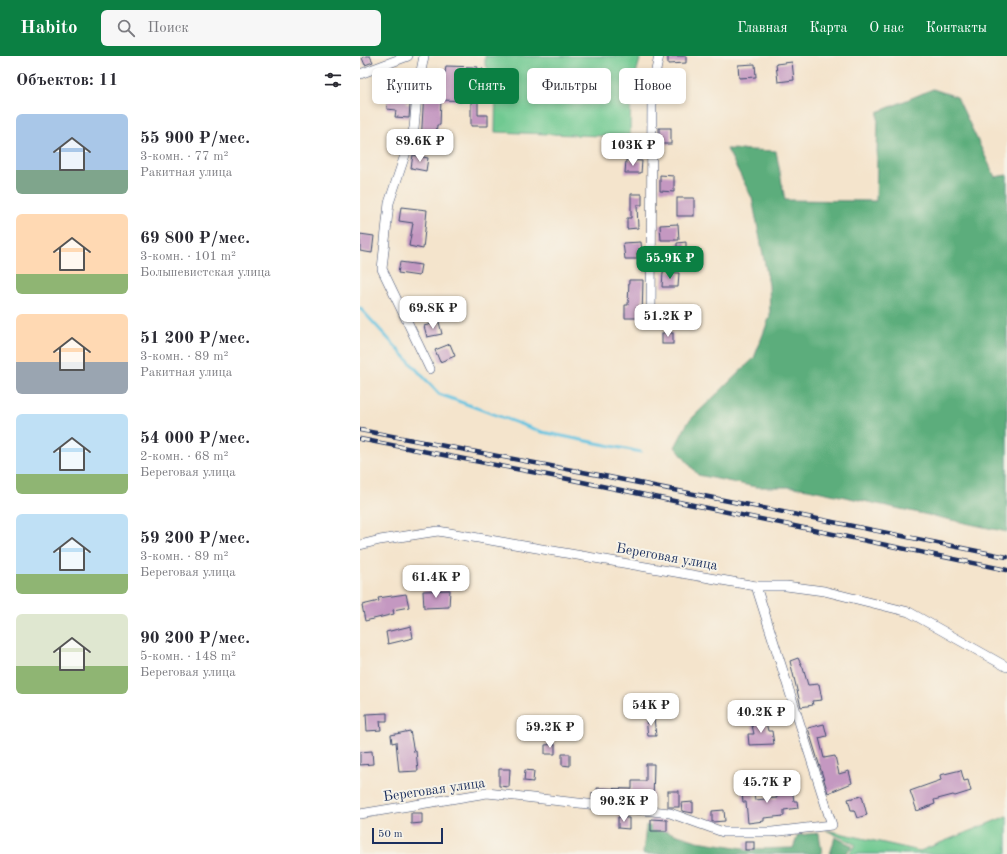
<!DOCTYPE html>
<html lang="ru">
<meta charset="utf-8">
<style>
:root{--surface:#fff;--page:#f7f7f7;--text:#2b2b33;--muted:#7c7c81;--accent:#0b8043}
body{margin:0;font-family:"Old Standard TT",serif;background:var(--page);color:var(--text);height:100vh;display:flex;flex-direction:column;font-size:15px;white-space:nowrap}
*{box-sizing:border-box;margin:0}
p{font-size:13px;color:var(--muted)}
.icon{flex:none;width:22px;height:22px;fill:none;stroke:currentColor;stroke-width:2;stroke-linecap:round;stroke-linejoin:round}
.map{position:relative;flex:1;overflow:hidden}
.details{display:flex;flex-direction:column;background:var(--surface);width:360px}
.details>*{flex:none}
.top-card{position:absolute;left:12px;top:12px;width:380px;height:36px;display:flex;gap:8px}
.scale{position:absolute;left:12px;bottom:10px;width:71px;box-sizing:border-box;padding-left:4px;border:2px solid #1b2f5e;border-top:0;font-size:11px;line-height:14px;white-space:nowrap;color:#1b2f5e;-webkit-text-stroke:3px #f7f3e8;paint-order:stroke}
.price{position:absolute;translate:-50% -34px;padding:0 9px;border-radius:8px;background:#fff;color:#222;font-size:13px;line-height:26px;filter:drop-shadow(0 1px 2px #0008)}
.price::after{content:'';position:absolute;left:50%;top:24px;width:12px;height:9px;margin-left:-6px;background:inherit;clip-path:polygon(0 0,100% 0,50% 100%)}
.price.current{background:var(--accent);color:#fff}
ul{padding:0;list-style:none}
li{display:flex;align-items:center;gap:12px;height:100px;padding:0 16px}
li span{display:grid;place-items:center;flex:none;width:112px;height:80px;border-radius:6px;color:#555}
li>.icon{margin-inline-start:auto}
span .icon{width:48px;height:48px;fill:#fffc;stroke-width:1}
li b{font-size:17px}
h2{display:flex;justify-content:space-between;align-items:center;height:48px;padding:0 16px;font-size:17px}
.tag{padding:0 14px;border-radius:6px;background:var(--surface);box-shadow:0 2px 6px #0003;font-size:14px;line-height:36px}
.tag.current{background:var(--accent);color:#fff}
header{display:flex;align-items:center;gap:24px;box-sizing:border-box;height:56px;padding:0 20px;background:var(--accent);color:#fff}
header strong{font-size:19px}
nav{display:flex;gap:22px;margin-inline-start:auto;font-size:14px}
.search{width:280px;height:36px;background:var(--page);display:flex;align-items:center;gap:10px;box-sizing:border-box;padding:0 14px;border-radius:6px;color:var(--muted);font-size:15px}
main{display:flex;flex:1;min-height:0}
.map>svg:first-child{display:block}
</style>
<header>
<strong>Habito</strong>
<div class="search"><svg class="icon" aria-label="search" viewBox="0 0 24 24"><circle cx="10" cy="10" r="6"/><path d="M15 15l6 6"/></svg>Поиск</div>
<nav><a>Главная</a><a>Карта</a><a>О нас</a><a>Контакты</a></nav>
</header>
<main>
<section class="details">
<h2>Объектов: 11<svg class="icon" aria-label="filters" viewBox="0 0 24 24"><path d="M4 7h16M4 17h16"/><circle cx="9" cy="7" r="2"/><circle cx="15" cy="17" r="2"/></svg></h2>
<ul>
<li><span style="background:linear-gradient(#a9c7e8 70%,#7fa58c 0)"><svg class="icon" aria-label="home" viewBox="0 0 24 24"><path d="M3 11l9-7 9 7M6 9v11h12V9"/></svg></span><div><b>55 900 ₽/мес.</b><p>3-комн. · 77 m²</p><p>Ракитная улица</p></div></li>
<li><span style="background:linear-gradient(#ffd9b3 75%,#8fb573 0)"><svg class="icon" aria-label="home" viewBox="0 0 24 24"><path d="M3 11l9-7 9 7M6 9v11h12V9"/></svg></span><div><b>69 800 ₽/мес.</b><p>3-комн. · 101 m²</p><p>Большевистская улица</p></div></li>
<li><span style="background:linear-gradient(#ffd9b3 60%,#9aa5b1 0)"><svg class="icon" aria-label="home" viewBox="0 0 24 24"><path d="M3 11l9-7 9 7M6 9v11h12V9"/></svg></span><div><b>51 200 ₽/мес.</b><p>3-комн. · 89 m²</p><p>Ракитная улица</p></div></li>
<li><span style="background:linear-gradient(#bfe0f5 75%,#8fb573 0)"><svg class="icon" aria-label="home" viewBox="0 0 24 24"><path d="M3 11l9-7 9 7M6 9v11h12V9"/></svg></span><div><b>54 000 ₽/мес.</b><p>2-комн. · 68 m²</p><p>Береговая улица</p></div></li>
<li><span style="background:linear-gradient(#bfe0f5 75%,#8fb573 0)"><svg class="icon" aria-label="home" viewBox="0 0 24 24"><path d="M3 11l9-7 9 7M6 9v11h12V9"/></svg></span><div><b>59 200 ₽/мес.</b><p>3-комн. · 89 m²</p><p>Береговая улица</p></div></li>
<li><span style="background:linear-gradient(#dfe7d0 65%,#8fb573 0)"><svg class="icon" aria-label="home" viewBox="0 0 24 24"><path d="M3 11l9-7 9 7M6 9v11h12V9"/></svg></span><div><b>90 200 ₽/мес.</b><p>5-комн. · 148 m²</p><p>Береговая улица</p></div></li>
</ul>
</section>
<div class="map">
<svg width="647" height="798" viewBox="0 0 647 798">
<rect width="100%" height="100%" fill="#f7f3e8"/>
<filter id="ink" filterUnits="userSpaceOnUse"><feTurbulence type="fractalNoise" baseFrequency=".025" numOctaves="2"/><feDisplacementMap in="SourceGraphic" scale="8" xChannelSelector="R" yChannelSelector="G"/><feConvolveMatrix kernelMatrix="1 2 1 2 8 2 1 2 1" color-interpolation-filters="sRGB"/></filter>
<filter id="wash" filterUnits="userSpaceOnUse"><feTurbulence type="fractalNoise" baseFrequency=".012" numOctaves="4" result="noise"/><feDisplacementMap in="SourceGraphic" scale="16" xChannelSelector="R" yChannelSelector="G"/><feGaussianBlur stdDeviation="0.9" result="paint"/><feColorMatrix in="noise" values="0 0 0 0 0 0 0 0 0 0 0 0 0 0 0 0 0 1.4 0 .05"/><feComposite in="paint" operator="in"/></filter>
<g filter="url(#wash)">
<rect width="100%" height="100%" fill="#f4e4cc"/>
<g fill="#6fc991" stroke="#457c78">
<path d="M125 0H281L271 35 270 81 135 76 136 22 125 9Z"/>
<path d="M647 760V798H488L496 789 466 774 560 795Z"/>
</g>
<g fill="#5bad7b" stroke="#3b6e6c">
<path d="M573 33 597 41 635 121 647 119V476L448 433 433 431H396L338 419 315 391 328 366 394 302 410 260 409 229 392 142 367 93 416 95 425 144 516 145 518 56Z"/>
<path d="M286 769 337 785 390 793 433 792 438 779 459 777 462 798H283Z"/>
<path d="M475 781 493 790 485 798H470Z"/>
</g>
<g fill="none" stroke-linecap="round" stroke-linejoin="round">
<path stroke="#63c3e1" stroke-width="3" d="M0 252 79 338 182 376 281 396"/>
</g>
<g id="blocks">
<g fill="#c498c1">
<path d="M6 0H10L13 6 5 9 2 2Z"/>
<path d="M308 0H326V7L308 8Z"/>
<path d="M432 6 434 24 418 26 416 8Z"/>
<path d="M395 8 396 21 379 22 378 9Z"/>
<path d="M86 10 118 11 117 13H123V21H128L127 37H123V43H118V59H128V70H111V45L81 44 80 69H77L75 89 61 87 64 36H78V17H85Z"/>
<path d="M31 13 55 15 53 24H48L46 48H50L49 62 35 61 36 54 27 53 28 39 36 40 37 23 28 22 29 14Z"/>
<path d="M299 33 311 34V45H299Z"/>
<rect x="299" y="72" width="12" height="16"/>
<path d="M53 99 68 102 66 115 51 112Z"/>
<path d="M266 104 282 105 281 117H265Z"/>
<path d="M300 119 314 120V136L300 135Z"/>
<path d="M271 138H282V149H277L278 172 267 173V162H271Z"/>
<rect x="317" y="142" width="17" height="18"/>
<path d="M41 151 67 154 63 193 49 190 53 167 39 165Z"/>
<path d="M318 168 319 184H301L300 169Z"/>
<path d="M0 178 14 180 12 197 0 195Z"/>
<path d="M281 186 282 197H277V203H265L263 187Z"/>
<path d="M326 186V202L317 203V187Z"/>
<path d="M40 206 61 209 59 220 38 217Z"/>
<path d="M303 216 319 217 318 231H302Z"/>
<path d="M269 224H283L282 262H265V249H268Z"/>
<path d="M79 266 82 278 67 281 64 270Z"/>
<rect x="302" y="277" width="11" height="11"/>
<path d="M90 288 95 300 80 306 75 294Z"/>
<path d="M90 534 89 551 64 552 63 535Z"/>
<path d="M46 538 49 551 33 554 34 558 5 565 2 549 19 545 18 542Z"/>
<path d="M51 570 53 582 28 588 26 576Z"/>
<path d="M438 602 443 612 448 629 459 628 462 644 452 645 453 649 441 651 430 605Z"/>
<path d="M27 657V665H20L21 674 7 675 6 658Z"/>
<path d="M294 662 296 680H288L286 663Z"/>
<path d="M405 662 408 675H412L414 688 389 689 388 678H394L391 665Z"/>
<path d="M464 668 467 680 459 682 464 702 475 700 479 718 489 715 492 727 468 737 448 672Z"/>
<path d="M50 675 54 696 56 695 58 715 39 716 36 686 32 687 31 679Z"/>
<path d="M195 688V698H185V689Z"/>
<path d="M12 695 13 708 0 709V696Z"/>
<path d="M202 698H210V710L202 709Z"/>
<path d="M286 708H294L293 748 232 742V737H237V732L272 733V725H286Z"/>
<path d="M139 713H150L149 731 139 730Z"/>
<path d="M165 714 174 715 173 726 164 725Z"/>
<path d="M601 714 604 725 608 724 611 735 595 740 593 739 574 744 575 748 557 755 550 735 581 724 580 719Z"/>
<path d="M392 728 395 744 417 742 416 734 432 732 434 745H437L438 752 424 754V760L404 762V765L388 767 386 746H383L381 729Z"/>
<rect x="308" y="735" width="11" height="16"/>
<path d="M502 740 507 759 497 762 494 754H491L488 743Z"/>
<path d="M333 746V757L322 755 321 747Z"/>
<path d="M364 754 365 765 352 766V755Z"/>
<path d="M51 757H62V767L51 768Z"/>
<path d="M258 761 269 762V773L258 772Z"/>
<path d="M291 763 307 764V775H291Z"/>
<rect x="385" y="786" width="9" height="8"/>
</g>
</g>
</g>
<g filter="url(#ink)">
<use href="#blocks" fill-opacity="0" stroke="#3c4a6e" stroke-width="1"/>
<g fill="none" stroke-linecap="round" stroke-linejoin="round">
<defs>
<g id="minor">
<path d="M64 0 58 30 54 72 29 147 22 213 70 313"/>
<path d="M0 18 48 0"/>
<path d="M291 268 292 33 299 0"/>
<path d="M0 489 20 484 78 475 396 530H426L464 535 549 556 647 611"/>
<path d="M0 758 127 737 310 757 363 776H412L472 769 396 530"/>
</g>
</defs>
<use href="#minor" stroke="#3c4a6e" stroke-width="10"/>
<use href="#minor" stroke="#fff" stroke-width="9"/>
<defs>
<g id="rail">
<path d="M0 374 244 420 647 501"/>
<path d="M0 383 203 422 647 514"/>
</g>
</defs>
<use href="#rail" stroke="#1b2f5e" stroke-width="4.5"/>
<use href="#rail" stroke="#f7f3e8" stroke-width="3" stroke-dasharray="9" stroke-linecap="butt"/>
</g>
</g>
<g text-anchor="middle" stroke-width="4" stroke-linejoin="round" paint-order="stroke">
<g font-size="14" fill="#1b2f5e" stroke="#f7f3e8">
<text transform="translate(307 500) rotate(10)" y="5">Береговая улица</text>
<text transform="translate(74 733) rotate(-8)" y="5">Береговая улица</text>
</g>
</g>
</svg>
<div class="scale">50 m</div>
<b class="price" style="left:60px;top:107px">89.6K ₽</b>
<b class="price" style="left:273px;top:111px">103K ₽</b>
<b class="price current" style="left:310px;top:224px">55.9K ₽</b>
<b class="price" style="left:73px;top:274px">69.8K ₽</b>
<b class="price" style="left:308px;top:282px">51.2K ₽</b>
<b class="price" style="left:76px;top:543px">61.4K ₽</b>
<b class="price" style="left:291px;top:671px">54K ₽</b>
<b class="price" style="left:401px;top:678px">40.2K ₽</b>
<b class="price" style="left:190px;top:693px">59.2K ₽</b>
<b class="price" style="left:407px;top:748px">45.7K ₽</b>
<b class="price" style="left:264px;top:767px">90.2K ₽</b>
<div class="top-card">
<a class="tag">Купить</a>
<a class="tag current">Снять</a>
<a class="tag">Фильтры</a>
<a class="tag">Новое</a>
</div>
</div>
</main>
